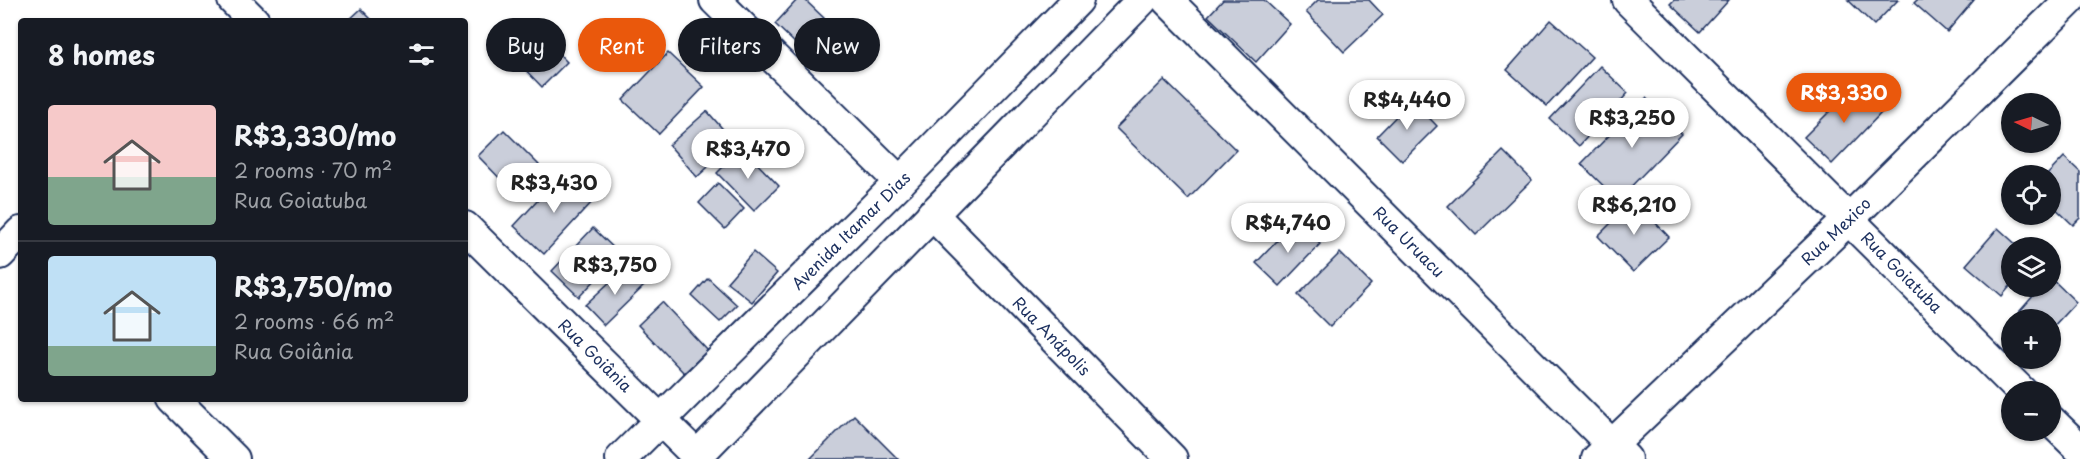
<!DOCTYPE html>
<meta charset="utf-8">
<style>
:root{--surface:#171b24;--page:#242831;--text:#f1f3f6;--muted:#9ea1a6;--line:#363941;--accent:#ea580c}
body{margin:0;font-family:"Playpen Sans",sans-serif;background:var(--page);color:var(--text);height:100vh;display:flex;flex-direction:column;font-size:22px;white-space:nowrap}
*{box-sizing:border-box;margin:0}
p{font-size:20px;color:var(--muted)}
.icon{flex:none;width:33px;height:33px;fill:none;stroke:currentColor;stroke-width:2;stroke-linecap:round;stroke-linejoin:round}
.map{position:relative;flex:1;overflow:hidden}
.details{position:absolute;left:18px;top:18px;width:450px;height:384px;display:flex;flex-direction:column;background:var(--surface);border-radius:6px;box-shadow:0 2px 4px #0004}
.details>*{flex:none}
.top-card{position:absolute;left:486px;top:18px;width:570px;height:54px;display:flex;gap:12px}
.needle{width:39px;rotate:275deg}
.fabs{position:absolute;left:2001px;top:93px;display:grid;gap:12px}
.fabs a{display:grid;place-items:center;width:60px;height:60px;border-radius:50%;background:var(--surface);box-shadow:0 2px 4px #0004;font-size:30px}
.price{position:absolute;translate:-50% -51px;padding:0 14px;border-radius:21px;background:#fff;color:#222;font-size:20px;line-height:39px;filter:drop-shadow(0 2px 3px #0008)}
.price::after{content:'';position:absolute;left:50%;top:36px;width:18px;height:14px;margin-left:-9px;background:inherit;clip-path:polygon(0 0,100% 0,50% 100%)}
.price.selected{background:var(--accent);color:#fff}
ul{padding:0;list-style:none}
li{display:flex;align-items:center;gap:18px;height:150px;padding:0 30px}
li+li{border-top:2px solid var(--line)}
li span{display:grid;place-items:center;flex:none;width:168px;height:120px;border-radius:6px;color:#555}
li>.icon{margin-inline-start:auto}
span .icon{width:72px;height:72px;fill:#fffc;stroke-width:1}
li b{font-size:26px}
h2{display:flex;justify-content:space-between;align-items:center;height:72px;padding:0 30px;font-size:26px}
.pill{padding:0 21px;border-radius:27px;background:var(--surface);box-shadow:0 2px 4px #0004;font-size:21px;line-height:54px}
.pill.selected{background:var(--accent);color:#fff}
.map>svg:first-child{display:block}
</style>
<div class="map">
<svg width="2080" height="459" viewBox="0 0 2080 459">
<rect width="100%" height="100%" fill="#fff"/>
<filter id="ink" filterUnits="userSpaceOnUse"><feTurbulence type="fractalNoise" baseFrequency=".0167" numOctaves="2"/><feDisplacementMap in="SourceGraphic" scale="12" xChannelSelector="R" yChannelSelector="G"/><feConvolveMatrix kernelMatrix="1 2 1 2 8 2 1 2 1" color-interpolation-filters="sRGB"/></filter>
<g filter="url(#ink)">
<g fill="#caceda" stroke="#1b2f5e" stroke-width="1.5">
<path d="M797 0H805L824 18 798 46 775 24Z"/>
<path d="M1223 0H1264L1290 24 1256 62 1208 16Z"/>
<path d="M1318 0H1369L1383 15 1344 52 1306 12Z"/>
<path d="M1674 0H1729L1700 32 1670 4Z"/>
<path d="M1848 0H1898L1874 25Z"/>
<path d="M1917 0H1974L1947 32 1914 3Z"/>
<path d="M361 9 373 21H348Z"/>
<path d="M1551 20 1592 57 1547 106 1507 70Z"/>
<path d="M533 27 567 62 542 87 508 52Z"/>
<path d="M668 53 704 87 659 134 623 100Z"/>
<path d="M1600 66 1628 93 1579 146 1550 119Z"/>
<path d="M1164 80 1236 150 1188 199 1116 128Z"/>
<path d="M1857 84 1884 110 1832 164 1804 137Z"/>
<path d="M1646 98 1682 134 1618 200 1581 164Z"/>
<path d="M1412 100 1437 126 1402 161 1377 136Z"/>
<path d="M707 111 735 143 697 177 669 145Z"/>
<path d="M504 130 539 165 513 192 478 156Z"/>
<path d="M742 148 779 186 754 211 717 173Z"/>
<path d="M1503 151 1532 180 1476 235 1448 206Z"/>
<path d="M2064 157 2080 172V218L2073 225 2050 203V176H2046Z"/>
<path d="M563 173 593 201 544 254 514 226Z"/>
<path d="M718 183 744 209 725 229 699 203Z"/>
<path d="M1634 200 1669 237 1633 272 1598 236Z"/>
<path d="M1296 221 1320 244 1280 286 1256 263Z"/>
<path d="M593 228 620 254 579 297 552 271Z"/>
<path d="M1998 228 2020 248H2012V284L2002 296 1966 265Z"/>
<path d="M753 252 777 273 752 302 727 282Z"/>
<path d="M1340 253 1371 284 1330 327 1298 295Z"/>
<path d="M626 267 644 286 604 325 585 305Z"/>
<path d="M2050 277 2076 302 2050 330V320H2012L2042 286H2050Z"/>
<path d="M708 278 737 305 720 322 692 296Z"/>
<path d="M662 302 708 351 684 373 638 325Z"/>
<path d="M854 415 898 459H810Z"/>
</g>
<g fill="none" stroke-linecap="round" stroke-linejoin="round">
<defs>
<g id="minor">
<path d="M233 0 254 21"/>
<path d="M715 0 900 182"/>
<path id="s1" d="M1167 0 1626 459"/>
<path id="s2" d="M1628 0 2022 392"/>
<path id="s3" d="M932 214 1172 459"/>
<path id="s4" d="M465 227 700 459"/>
<path d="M0 254 21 232"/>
<path d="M174 399 234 459"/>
<path d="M2050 420 2080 449"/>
<path id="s5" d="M621 459 900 182 1078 0"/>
<path d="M694 459 1142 0"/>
<path id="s6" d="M1597 459 1848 220 2070 0"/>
</g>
</defs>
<use href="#minor" stroke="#1b2f5e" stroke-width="34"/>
<use href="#minor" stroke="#fff" stroke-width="30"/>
</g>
</g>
<g text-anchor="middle" stroke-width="4.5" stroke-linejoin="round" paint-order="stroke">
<g font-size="16" fill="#1b2f5e" stroke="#fff">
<text dy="6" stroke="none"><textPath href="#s5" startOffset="324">Avenida Itamar Dias</textPath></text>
<text dy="6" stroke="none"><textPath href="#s6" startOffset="330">Rua Mexico</textPath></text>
<text dy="6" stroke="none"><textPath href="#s1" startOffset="342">Rua Uruacu</textPath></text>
<text dy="6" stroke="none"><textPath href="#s2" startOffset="386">Rua Goiatuba</textPath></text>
<text dy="6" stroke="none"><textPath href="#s3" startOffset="171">Rua Anápolis</textPath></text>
<text dy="6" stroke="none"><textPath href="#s4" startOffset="183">Rua Goiânia</textPath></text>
</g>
</g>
</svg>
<div class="fabs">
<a><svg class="needle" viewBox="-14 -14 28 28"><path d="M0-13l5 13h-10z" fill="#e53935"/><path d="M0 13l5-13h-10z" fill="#9ea1a6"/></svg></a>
<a><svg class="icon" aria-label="locate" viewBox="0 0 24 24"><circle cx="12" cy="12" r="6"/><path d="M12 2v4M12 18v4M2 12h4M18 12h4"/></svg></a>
<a><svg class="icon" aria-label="layers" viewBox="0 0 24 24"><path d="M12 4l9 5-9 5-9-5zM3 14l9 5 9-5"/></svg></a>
<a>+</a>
<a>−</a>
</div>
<b class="price selected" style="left:1844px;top:124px">R$3,330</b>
<b class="price" style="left:1407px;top:131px">R$4,440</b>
<b class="price" style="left:1632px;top:149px">R$3,250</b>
<b class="price" style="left:748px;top:180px">R$3,470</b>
<b class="price" style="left:554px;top:214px">R$3,430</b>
<b class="price" style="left:1634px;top:236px">R$6,210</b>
<b class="price" style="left:1288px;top:254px">R$4,740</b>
<b class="price" style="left:615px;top:296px">R$3,750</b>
<div class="top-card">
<a class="pill">Buy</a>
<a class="pill selected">Rent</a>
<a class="pill">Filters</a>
<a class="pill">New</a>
</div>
<section class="details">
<h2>8 homes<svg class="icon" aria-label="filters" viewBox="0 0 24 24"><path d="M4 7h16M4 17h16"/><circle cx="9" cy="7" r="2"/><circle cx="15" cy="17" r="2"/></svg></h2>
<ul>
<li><span style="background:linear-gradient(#f6c9c9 60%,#7fa58c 0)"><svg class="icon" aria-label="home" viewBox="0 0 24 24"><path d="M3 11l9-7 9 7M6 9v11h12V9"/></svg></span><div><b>R$3,330/mo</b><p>2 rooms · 70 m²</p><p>Rua Goiatuba</p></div></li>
<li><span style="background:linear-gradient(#bfe0f5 75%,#7fa58c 0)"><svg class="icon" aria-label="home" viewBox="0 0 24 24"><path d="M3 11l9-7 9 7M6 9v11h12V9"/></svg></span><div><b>R$3,750/mo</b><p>2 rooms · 66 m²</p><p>Rua Goiânia</p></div></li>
</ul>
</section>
</div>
